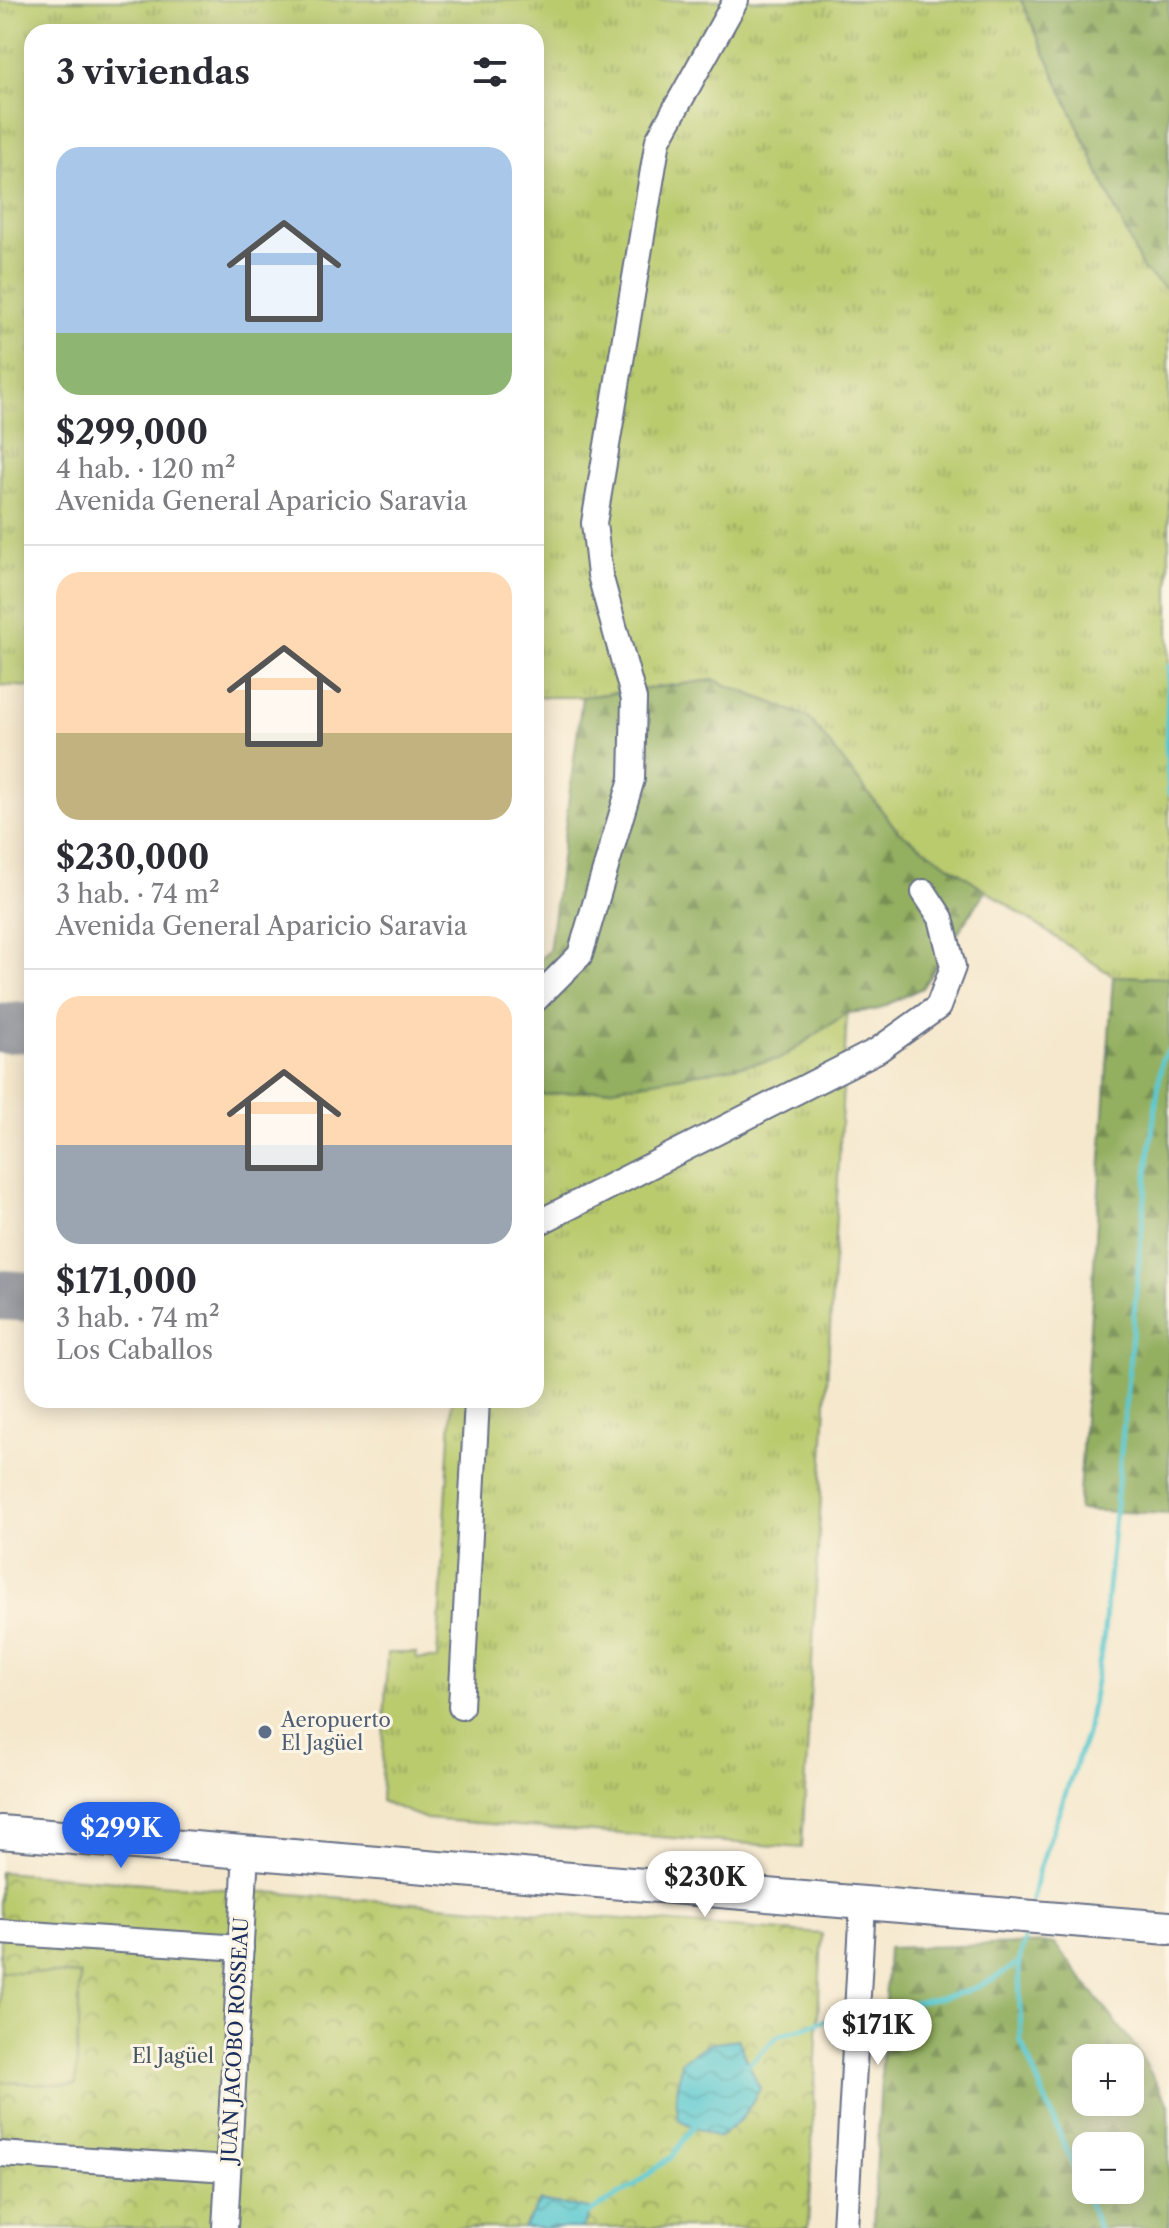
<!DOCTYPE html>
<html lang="es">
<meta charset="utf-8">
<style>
:root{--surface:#fff;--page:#f7f7f7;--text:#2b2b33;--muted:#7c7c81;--line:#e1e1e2;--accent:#2563eb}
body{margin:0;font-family:"Libre Caslon Text",serif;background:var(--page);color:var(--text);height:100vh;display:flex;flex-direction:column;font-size:30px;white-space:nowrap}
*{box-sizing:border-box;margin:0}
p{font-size:26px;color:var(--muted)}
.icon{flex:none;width:44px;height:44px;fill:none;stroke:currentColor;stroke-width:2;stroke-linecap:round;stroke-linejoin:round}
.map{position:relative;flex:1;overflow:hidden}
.side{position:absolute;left:24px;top:24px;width:520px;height:1384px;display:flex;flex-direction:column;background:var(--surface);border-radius:24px;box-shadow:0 4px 20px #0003}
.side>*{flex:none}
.fabs{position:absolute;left:1072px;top:2044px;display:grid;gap:16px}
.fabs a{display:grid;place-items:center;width:72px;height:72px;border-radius:16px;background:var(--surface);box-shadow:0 4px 20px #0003;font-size:40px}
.price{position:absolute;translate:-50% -68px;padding:0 18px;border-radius:28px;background:#fff;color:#222;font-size:26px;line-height:52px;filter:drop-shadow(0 2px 4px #0008)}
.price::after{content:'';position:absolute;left:50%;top:48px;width:24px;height:18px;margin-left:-12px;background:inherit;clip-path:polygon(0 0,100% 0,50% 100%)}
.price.current{background:var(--accent);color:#fff}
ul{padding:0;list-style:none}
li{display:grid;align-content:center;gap:16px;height:424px;padding:0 32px}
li+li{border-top:2px solid var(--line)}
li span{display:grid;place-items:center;height:248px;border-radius:24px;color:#555}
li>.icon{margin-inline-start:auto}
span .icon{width:144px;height:144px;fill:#fffc;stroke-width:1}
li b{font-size:34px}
h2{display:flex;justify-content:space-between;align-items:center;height:96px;padding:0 32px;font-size:34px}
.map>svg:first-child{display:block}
</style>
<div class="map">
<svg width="1169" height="2228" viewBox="0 0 1169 2228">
<defs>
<pattern id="grass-tufts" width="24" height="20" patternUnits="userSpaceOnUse" patternTransform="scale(2)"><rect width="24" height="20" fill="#bacb6e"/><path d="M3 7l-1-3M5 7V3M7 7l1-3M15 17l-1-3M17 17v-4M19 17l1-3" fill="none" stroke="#96a55e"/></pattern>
<pattern id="forest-firs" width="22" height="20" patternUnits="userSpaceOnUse" patternTransform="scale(2)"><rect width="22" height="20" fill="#93af61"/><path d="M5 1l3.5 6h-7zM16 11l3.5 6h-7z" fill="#778f53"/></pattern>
<pattern id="park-crowns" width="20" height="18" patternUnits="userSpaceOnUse" patternTransform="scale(2)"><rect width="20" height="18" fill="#bacb6e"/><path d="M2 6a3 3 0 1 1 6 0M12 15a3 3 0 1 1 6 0" fill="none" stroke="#96a55e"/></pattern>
<pattern id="water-waves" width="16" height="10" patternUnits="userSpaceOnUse" patternTransform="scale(2)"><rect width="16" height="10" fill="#5cc9d0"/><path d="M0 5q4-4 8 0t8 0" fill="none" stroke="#4ba4ac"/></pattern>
</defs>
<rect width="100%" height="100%" fill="#fcf5e5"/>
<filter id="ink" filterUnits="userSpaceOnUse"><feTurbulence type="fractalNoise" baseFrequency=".0125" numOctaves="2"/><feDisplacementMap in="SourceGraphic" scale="16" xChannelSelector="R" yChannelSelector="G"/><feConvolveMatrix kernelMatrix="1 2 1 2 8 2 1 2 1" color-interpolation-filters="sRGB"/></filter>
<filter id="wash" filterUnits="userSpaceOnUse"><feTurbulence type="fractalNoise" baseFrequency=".006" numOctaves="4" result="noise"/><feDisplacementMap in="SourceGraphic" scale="32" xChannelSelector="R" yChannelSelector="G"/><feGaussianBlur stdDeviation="1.8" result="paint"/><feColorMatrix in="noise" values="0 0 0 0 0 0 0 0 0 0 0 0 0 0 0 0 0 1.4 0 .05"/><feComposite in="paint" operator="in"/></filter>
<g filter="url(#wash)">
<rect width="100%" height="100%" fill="#f5e8cd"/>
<g fill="url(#grass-tufts)" stroke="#6a7d66" stroke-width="2">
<path d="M0 0H1021L1143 270 1169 289V978L1113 976 898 831 808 717 714 680 582 697H536V32H32V687L0 685Z"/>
<path d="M847 1013 802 1848 426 1819 381 1801 387 1653H416L417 1659H437L452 1400H536V1093L545 1095 780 1059Z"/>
</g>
<g fill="url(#forest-firs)" stroke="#576f60" stroke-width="2" fill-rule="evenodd">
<path d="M1021 0H1169L1168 290 1143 270Z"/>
<path d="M714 680 808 717 898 831 986 890 922 988 876 1010 847 1013 780 1059 613 1088 545 1095 536 1093V962L549 951 582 697Z"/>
<path d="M1113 976 1169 978V1514L1078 1510Z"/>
<path d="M1054 1943 1137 2049 1169 2105V2228H873L888 1948ZM1130 2058V2102H1086V2058ZM1130 2146V2190H1086V2146Z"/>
</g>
<path fill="url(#park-crowns)" stroke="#6a7d66" stroke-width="2" d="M0 1872 822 1934 808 2228H0Z"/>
<path fill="#bacb6e" stroke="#6a7d66" stroke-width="2" d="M0 1971 80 1975 76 2085 0 2082Z"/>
<g fill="url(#water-waves)" stroke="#3c7c97" stroke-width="2">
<path d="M738 2039 760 2089 743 2117 719 2138 679 2120 676 2099 681 2062 709 2043Z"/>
<path d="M540 2201C558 2206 575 2204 592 2210L582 2228H523Z"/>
</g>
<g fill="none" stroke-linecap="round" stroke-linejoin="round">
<g stroke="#5cc9d0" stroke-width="5">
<path d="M1169 665 1166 745 1169 794"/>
<path d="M1032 1900 1039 1869 1087 1732 1103 1642 1149 1155 1162 1060 1169 1050"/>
<path d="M1026 1932 1019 1962 1021 2042 1099 2228"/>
<path d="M872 2010C935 1997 966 2002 1019 1962"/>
<path d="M744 2069 778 2036 842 2015"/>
<path d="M587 2214 635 2185 673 2155 697 2121"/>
</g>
<g stroke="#888c96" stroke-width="50">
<path d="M0 1028 32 1027"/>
<path d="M0 1295 32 1297"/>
</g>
</g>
</g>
<g filter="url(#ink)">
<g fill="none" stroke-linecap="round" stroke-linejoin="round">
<defs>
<g id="minor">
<path d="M536 999 580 955 632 779 634 699 600 575 594 523 658 140 736 0"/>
<path d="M536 1224 878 1050 938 1007 953 967 941 918 924 892"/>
<path d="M461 1707 477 1400"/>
<path d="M0 1932 241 1948"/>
<path d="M0 2154 228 2169"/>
<path d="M225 2228 246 1852"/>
<path d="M845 2228 863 1904"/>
</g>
<path id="major" d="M0 1832 1169 1928"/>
</defs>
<use href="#minor" stroke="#677085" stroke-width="28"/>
<use href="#major" stroke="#677085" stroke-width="36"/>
<use href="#minor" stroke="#fff" stroke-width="24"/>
<use href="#major" stroke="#fff" stroke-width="32"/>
</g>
</g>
<circle fill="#5c6f8a" stroke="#fcf5e5" stroke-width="3" cx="265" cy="1732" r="8"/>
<g text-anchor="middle" stroke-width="6" stroke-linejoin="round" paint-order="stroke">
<g font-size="20" fill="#4e5e75" stroke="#fcf5e5" text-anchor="start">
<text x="281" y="1727">Aeropuerto<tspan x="281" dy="23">El Jagüel</tspan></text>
</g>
<g font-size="20" fill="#1b2f5e" stroke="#fcf5e5">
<text transform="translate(235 2040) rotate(-87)" y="7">JUAN JACOBO ROSSEAU</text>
</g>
<g font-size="20" fill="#435662" stroke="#fcf5e5">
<text x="173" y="2063">El Jagüel</text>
</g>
</g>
</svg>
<div class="fabs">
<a>+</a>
<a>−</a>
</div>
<b class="price current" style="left:121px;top:1870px">$299K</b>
<b class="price" style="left:705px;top:1919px">$230K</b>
<b class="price" style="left:878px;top:2067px">$171K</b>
<section class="side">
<h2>3 viviendas<svg class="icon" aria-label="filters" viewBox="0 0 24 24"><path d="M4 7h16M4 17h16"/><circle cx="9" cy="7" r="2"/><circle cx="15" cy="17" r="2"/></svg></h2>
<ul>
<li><span style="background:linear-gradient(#a9c7e8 75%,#8fb573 0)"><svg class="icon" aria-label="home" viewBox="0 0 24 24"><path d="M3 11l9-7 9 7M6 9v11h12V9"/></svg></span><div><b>$299,000</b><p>4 hab. · 120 m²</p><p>Avenida General Aparicio Saravia</p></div></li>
<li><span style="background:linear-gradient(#ffd9b3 65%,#c2b280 0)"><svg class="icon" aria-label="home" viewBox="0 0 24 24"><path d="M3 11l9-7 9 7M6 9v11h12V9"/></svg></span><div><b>$230,000</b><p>3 hab. · 74 m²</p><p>Avenida General Aparicio Saravia</p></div></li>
<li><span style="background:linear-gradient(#ffd9b3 60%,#9aa5b1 0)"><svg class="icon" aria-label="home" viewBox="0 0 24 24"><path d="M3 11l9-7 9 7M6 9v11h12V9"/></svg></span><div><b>$171,000</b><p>3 hab. · 74 m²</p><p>Los Caballos</p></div></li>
</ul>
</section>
</div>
